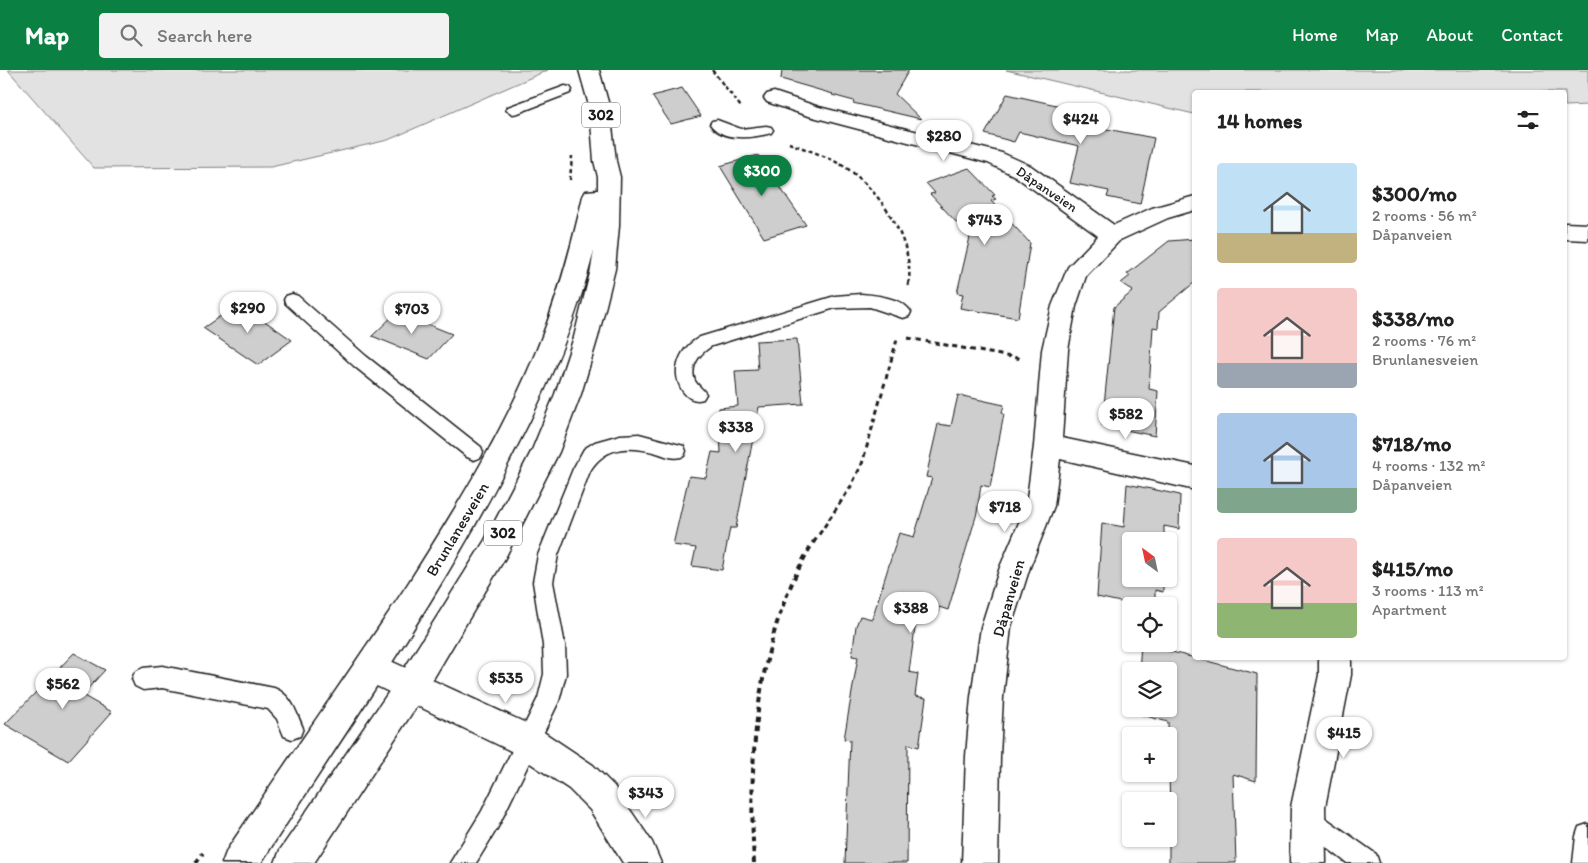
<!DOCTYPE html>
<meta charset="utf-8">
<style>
:root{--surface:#fff;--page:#f2f2f2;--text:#222;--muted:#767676;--accent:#0b8043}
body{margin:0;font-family:Itim,sans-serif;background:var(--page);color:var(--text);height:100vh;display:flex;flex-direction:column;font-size:19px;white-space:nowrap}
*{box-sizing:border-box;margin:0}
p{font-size:16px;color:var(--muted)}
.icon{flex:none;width:28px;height:28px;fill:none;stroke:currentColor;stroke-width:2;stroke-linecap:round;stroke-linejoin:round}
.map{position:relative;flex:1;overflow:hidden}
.details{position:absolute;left:1192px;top:20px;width:375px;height:570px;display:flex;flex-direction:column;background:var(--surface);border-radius:5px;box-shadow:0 1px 4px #0004}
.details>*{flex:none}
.needle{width:32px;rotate:327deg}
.tools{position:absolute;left:1122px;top:462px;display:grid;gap:10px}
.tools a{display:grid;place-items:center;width:55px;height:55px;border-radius:5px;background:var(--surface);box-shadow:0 1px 4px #0004;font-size:25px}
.price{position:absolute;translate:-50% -42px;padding:0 11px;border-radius:18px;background:#fff;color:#222;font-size:16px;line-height:32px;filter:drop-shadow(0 1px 2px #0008)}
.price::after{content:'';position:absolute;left:50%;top:30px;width:15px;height:11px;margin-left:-8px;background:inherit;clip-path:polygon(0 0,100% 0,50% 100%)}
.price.selected{background:var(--accent);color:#fff}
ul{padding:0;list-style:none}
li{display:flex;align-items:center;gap:15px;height:125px;padding:0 25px}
li span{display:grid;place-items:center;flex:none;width:140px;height:100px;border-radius:5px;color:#555}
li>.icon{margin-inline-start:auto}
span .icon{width:60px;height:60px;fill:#fffc;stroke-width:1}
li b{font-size:21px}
h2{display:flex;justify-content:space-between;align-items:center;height:60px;padding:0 25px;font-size:21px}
header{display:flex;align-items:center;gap:30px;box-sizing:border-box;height:70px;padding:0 25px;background:var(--accent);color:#fff}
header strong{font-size:24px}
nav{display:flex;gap:28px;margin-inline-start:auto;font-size:18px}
.search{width:350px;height:45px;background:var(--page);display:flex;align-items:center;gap:12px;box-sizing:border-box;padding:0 18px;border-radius:5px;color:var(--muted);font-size:19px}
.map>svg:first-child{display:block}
</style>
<header>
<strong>Map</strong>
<div class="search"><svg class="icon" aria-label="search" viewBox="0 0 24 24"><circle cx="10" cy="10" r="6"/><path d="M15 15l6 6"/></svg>Search here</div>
<nav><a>Home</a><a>Map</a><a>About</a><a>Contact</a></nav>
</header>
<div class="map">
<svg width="1588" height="793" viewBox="0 0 1588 793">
<rect width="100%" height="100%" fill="#fff"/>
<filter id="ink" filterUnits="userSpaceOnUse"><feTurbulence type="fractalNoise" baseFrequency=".02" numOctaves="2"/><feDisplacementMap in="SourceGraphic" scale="10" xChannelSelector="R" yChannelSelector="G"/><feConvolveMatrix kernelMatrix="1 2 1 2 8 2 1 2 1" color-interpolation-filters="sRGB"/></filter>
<g filter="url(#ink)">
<g fill="#e2e2e2" stroke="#7f7f7f">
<path d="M8 0H548L388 70 271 97 94 98Z"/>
<path d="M1006 0H1588V35L1565 36V22H1195L1194 44Z"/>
</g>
<g fill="#cecece" stroke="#1c1c1c">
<path d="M782 0H909L895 24 921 49 853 33 854 31 832 25 833 24 781 9Z"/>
<path d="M682 18 701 46 671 54 652 26Z"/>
<path d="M1007 24 1101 45 1096 57 1154 68 1140 134 1107 127 1109 121 1070 113 1079 76 1019 62 1014 72 985 64Z"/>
<path d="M758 85 806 155 764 168 720 96Z"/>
<path d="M969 98 995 125 992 126 996 129 991 131 1030 173 1018 248 960 238 963 224 957 223 970 167 930 124 935 123 926 113Z"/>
<path d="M1195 169V212L1159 242 1158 258 1153 257 1149 319 1158 321 1155 366 1102 355 1114 237 1133 221 1121 213 1130 206 1127 204 1169 171Z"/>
<path d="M238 234 269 254 292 270 258 295 203 258Z"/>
<path d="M397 242 452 264 429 289 372 266Z"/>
<path d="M797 269 803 334 759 337 736 458H730L722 500 692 496 696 478 673 475 689 406 706 408 712 382 721 383 719 338 738 336 735 301 758 300 756 271Z"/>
<path d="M958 325 1004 335 1002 343 1004 344 990 417 981 415 977 443 948 540 939 537 938 543 918 537 909 602 918 604 915 626 926 628 919 677 908 674 907 793H845L850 670 844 669 858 587 852 586 856 556 860 546 872 549 899 463 914 467 932 408 926 407 938 354 951 356Z"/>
<path d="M1127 414 1180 425 1179 459 1164 456V471H1131V509H1163V522L1155 520V536H1139L1097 527 1102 453 1124 457Z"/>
<path d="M1141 574 1257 604 1256 711 1233 704 1236 793H1169V745L1170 746 1168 652 1135 643 1136 639H1169V601H1139Z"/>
<path d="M74 583 105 600 82 625 112 642 68 691 5 654Z"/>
</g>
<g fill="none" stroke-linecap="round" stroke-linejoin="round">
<defs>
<g id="service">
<path d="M565 16 570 17 572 20 570 23 518 43 513 44 506 40 508 37Z"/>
<path d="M717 50 741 59 766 56 771 57 773 60 771 63C753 68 723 72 710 54L712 51Z"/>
<path d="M292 224 298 226 366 286 481 377 483 382 481 387 474 390 467 387 354 296 286 234 284 230 286 226Z"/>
<path d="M861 224C876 225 903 228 911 242L909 246 903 248 870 237 835 238 712 276C700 283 689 296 695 311 698 316 703 319 706 324L703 329C685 335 673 310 678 294 681 282 689 273 700 267L835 226Z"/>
<path d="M639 364 684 376 686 381 684 386C674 390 666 386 657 383 630 376 606 375 590 401L558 485 553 512 565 575 566 604 559 631 498 757 476 793H450L482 741 538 628 544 604 543 575 533 512 538 485 573 399 584 379 595 372 620 365Z"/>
<path d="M162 596 274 618C292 625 296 642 303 658L300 666 292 669 284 666 277 649 268 639 162 618 143 620 135 616 132 609 135 602 143 598Z"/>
<path d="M1309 738 1317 742 1376 784 1379 793H1347L1301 758 1297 750 1301 742Z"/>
<path d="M1588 754V793H1573L1576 766 1579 757Z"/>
</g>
<g id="minor">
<path d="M774 22 819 37 1002 83 1031 96 1114 155 1152 138 1195 126V140L1168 148 1120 170 1086 206 1076 236 1068 280 1062 368 1195 396V420L1060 389 1054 436 1030 497 1011 557 1003 627 1000 686 998 793H962L966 686 971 627 981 557 1000 497 1026 436 1034 376 1042 280 1052 236 1068 197 1098 166 1015 106 988 93 805 45 767 32 764 28 767 24Z"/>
<path d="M1565 153 1588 154V170L1565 169Z"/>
<path d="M1319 588H1351V605L1325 737 1326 793H1290L1291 737 1319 605Z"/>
</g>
<path id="tertiary" d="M371 582 539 659 593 695 614 716 652 772 661 793H623L590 740 569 719 515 683 360 608 355 597 360 586Z"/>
<path id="primary" d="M579 0H599L610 39 616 91 620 107 619 156 615 199 598 267 581 324 559 382 505 488 423 626 314 793H275L280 780 401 604 485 470 532 380 555 324 574 267 591 199 594 180C577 250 548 317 515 380 443 525 348 657 261 793H222L227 780C287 690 350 602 409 512 454 441 499 369 532 291 555 238 570 183 583 126L586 121 598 120V107L594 91 590 39Z"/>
</defs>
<use href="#service" stroke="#1c1c1c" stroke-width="3"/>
<use href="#minor" stroke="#1c1c1c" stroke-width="3"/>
<use href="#tertiary" stroke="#1c1c1c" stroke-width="3"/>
<use href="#primary" stroke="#1c1c1c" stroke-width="3"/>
<g stroke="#1c1c1c" stroke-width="2.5" stroke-dasharray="4 3" stroke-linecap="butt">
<path d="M712 0 741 37"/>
<path d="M789 73C810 81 834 88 852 102 883 126 913 172 909 212"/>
<path d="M570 110 572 86"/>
</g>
<g stroke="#1c1c1c" stroke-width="3" stroke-dasharray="5 4" stroke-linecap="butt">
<path d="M908 216 909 210"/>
<path d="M908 268 1022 289"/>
<path d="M814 472 850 418 862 394 898 266"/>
</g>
<g stroke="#1c1c1c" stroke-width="4" stroke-dasharray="5.5 4.5" stroke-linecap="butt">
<path d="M196 793 203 783"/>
<path d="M754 793C748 685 756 565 814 471"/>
</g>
<use href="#service" fill="#fff" fill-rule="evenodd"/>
<use href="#minor" fill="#fff" fill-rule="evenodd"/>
<use href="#tertiary" fill="#fff" fill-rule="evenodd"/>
<use href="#primary" fill="#fff" fill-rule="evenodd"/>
</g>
</g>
<g text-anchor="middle" stroke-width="4" stroke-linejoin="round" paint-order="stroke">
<g font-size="14" fill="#1c1c1c" stroke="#fff">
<text transform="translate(1047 119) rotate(34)" y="5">Dåpanveien</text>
</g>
<g fill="#fff" stroke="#606060" stroke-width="1">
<rect x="582" y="32.5" width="38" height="25" rx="4"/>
<rect x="484" y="450.5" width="38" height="25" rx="4"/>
</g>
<g font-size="15" font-weight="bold" fill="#1c1c1c">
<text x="601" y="50">302</text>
<text x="503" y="468">302</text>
</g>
<g font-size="16" fill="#1c1c1c" stroke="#fff">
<text transform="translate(457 459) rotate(-59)" y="6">Brunlanesveien</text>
<text transform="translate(1008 528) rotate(-74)" y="6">Dåpanveien</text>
</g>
</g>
</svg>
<div class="tools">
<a><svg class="needle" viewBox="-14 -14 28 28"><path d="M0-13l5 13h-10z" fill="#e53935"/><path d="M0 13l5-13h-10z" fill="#767676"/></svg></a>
<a><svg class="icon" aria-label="locate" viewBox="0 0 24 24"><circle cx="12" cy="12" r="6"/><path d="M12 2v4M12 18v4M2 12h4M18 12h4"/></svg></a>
<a><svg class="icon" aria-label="layers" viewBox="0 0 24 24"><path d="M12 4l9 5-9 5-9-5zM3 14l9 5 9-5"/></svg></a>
<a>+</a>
<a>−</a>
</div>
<b class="price" style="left:1081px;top:75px">$424</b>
<b class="price" style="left:944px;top:92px">$280</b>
<b class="price selected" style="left:762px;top:127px">$300</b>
<b class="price" style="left:985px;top:176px">$743</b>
<b class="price" style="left:248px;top:264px">$290</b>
<b class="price" style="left:412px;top:265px">$703</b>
<b class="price" style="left:1126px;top:370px">$582</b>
<b class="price" style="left:736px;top:383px">$338</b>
<b class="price" style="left:1005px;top:463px">$718</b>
<b class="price" style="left:911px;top:564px">$388</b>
<b class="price" style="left:506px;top:634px">$535</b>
<b class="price" style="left:63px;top:640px">$562</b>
<b class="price" style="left:1344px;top:689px">$415</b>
<b class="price" style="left:646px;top:749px">$343</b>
<section class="details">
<h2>14 homes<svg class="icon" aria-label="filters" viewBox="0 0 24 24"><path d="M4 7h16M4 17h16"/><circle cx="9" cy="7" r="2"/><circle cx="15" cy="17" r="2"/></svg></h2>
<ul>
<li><span style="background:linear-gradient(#bfe0f5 70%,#c2b280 0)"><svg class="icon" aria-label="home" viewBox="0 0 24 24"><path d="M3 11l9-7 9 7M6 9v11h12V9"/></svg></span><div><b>$300/mo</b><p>2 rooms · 56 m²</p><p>Dåpanveien</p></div></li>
<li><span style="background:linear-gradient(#f6c9c9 75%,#9aa5b1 0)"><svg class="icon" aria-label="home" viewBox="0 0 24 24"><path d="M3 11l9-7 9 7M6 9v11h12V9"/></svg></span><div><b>$338/mo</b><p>2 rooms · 76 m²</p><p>Brunlanesveien</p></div></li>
<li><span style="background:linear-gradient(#a9c7e8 75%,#7fa58c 0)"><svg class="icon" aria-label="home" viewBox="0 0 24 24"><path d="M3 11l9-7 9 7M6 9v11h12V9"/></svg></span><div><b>$718/mo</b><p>4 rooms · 132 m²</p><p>Dåpanveien</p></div></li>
<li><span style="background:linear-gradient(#f6c9c9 65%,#8fb573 0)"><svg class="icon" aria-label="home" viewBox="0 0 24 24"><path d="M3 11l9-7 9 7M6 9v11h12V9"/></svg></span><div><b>$415/mo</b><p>3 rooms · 113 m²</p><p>Apartment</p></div></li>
</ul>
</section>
</div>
